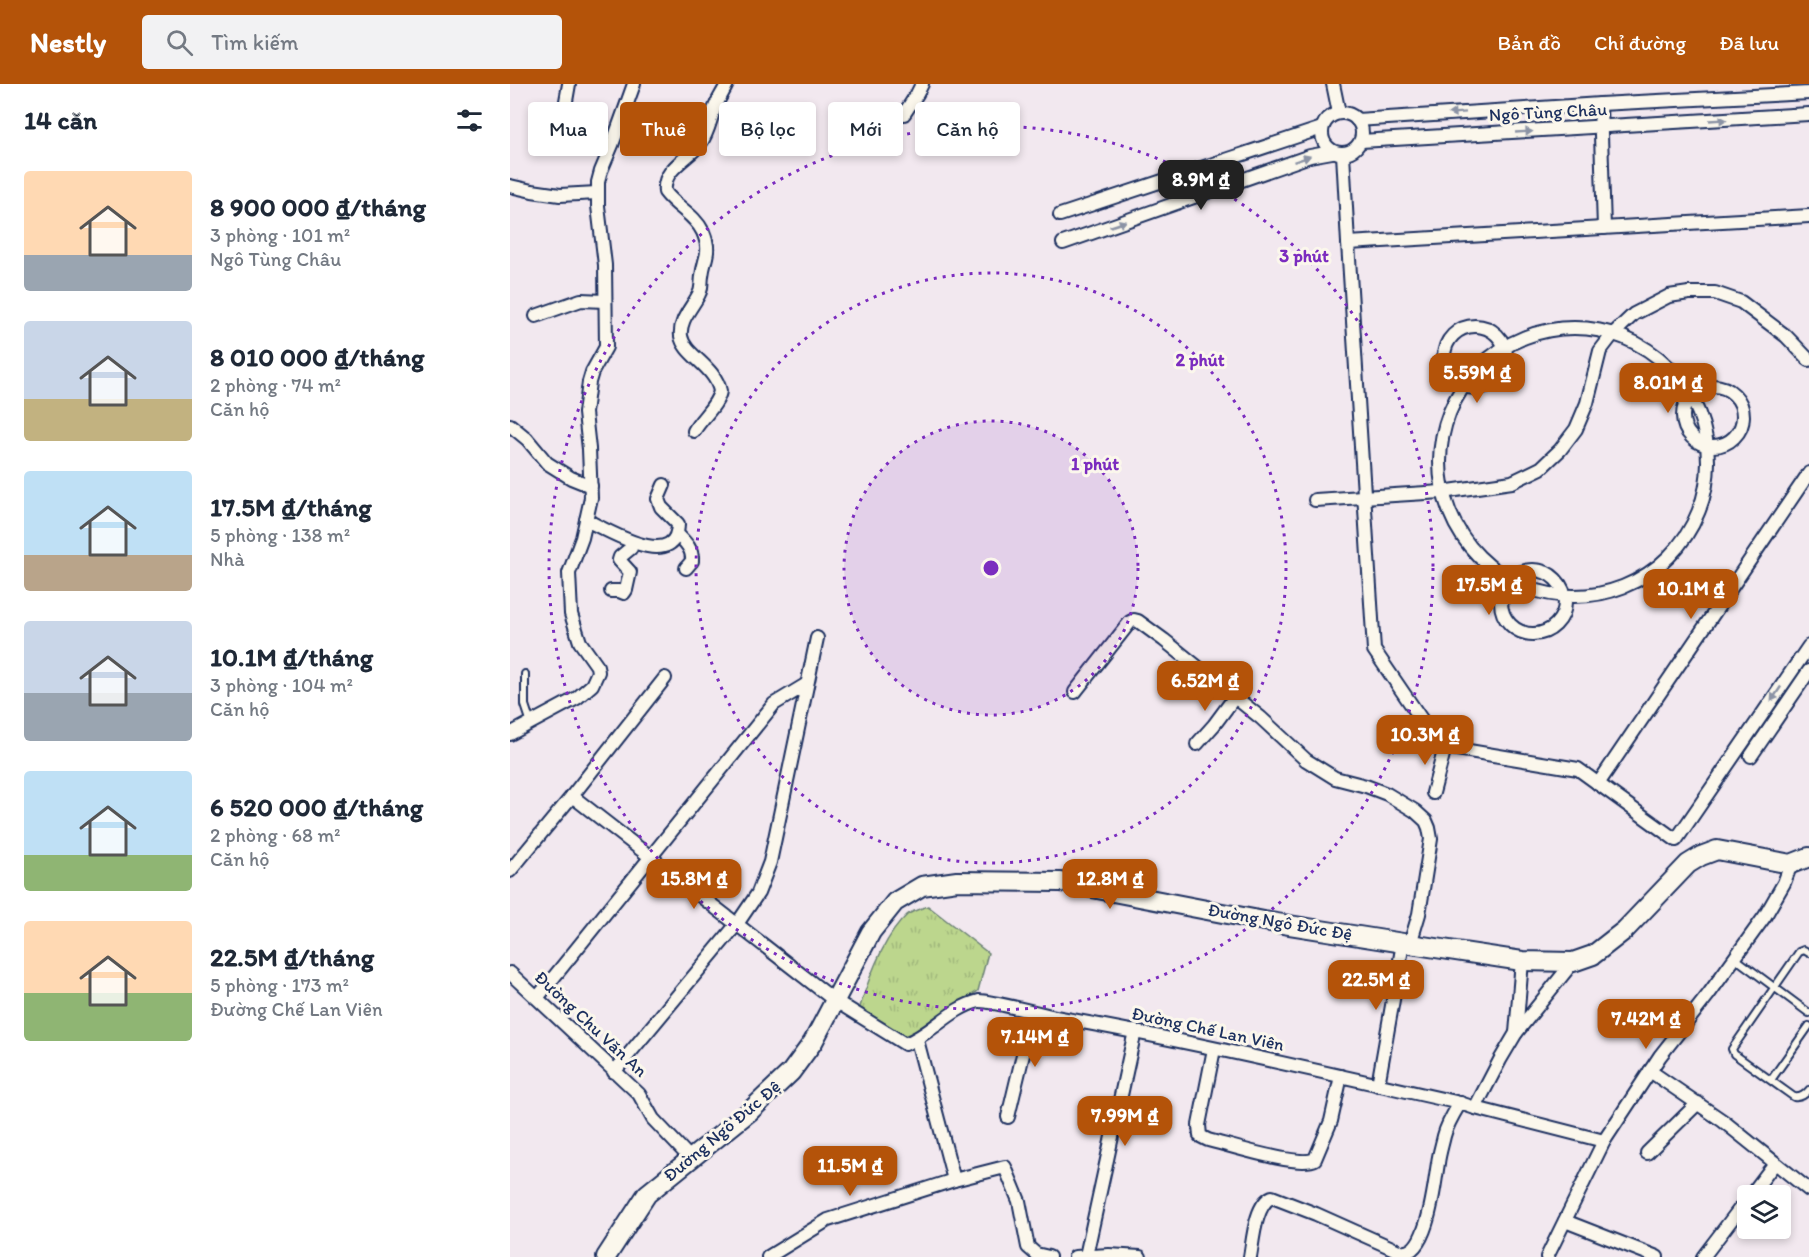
<!DOCTYPE html>
<html lang="vi">
<meta charset="utf-8">
<style>
:root{--surface:#fff;--page:#f2f2f3;--text:#1f2937;--muted:#747a83;--accent:#b45309}
body{margin:0;font-family:Itim,sans-serif;background:var(--page);color:var(--text);height:100vh;display:flex;flex-direction:column;font-size:22px;white-space:nowrap}
*{box-sizing:border-box;margin:0}
p{font-size:20px;color:var(--muted)}
.icon{flex:none;width:33px;height:33px;fill:none;stroke:currentColor;stroke-width:2;stroke-linecap:round;stroke-linejoin:round}
.map{position:relative;flex:1;overflow:hidden}
.side{display:flex;flex-direction:column;background:var(--surface);width:510px}
.side>*{flex:none}
.banner{position:absolute;left:18px;top:18px;width:570px;height:54px;display:flex;gap:12px}
.tools{position:absolute;left:1227px;top:1101px;display:grid;gap:12px}
.tools a{display:grid;place-items:center;width:54px;height:54px;border-radius:6px;background:var(--surface);box-shadow:0 3px 9px #0003;font-size:30px}
.price{position:absolute;translate:-50% -51px;padding:0 14px;border-radius:12px;background:var(--accent);color:#fff;font-size:20px;line-height:39px;filter:drop-shadow(0 2px 3px #0008)}
.price::after{content:'';position:absolute;left:50%;top:36px;width:18px;height:14px;margin-left:-9px;background:inherit;clip-path:polygon(0 0,100% 0,50% 100%)}
.price.selected{background:#222;color:#fff}
ul{padding:0;list-style:none}
li{display:flex;align-items:center;gap:18px;height:150px;padding:0 24px}
li span{display:grid;place-items:center;flex:none;width:168px;height:120px;border-radius:6px;color:#555}
li>.icon{margin-inline-start:auto}
span .icon{width:72px;height:72px;fill:#fffc;stroke-width:1}
li b{font-size:26px}
h2{display:flex;justify-content:space-between;align-items:center;height:72px;padding:0 24px;font-size:26px}
.pill{padding:0 21px;border-radius:6px;background:var(--surface);box-shadow:0 3px 9px #0003;font-size:21px;line-height:54px}
.pill.selected{background:var(--accent);color:#fff}
header{display:flex;align-items:center;gap:36px;box-sizing:border-box;height:84px;padding:0 30px;background:var(--accent);color:#fff}
header strong{font-size:28px}
nav{display:flex;gap:33px;margin-inline-start:auto;font-size:21px}
.search{width:420px;height:54px;background:var(--page);display:flex;align-items:center;gap:15px;box-sizing:border-box;padding:0 21px;border-radius:6px;color:var(--muted);font-size:22px}
main{display:flex;flex:1;min-height:0}
.map>svg:first-child{display:block}
</style>
<header>
<strong>Nestly</strong>
<div class="search"><svg class="icon" aria-label="search" viewBox="0 0 24 24"><circle cx="10" cy="10" r="6"/><path d="M15 15l6 6"/></svg>Tìm kiếm</div>
<nav><a>Bản đồ</a><a>Chỉ đường</a><a>Đã lưu</a></nav>
</header>
<main>
<section class="side">
<h2>14 căn<svg class="icon" aria-label="filters" viewBox="0 0 24 24"><path d="M4 7h16M4 17h16"/><circle cx="9" cy="7" r="2"/><circle cx="15" cy="17" r="2"/></svg></h2>
<ul>
<li><span style="background:linear-gradient(#ffd9b3 70%,#9aa5b1 0)"><svg class="icon" aria-label="home" viewBox="0 0 24 24"><path d="M3 11l9-7 9 7M6 9v11h12V9"/></svg></span><div><b>8 900 000 ₫/tháng</b><p>3 phòng · 101 m²</p><p>Ngô Tùng Châu</p></div></li>
<li><span style="background:linear-gradient(#c9d6e8 65%,#c2b280 0)"><svg class="icon" aria-label="home" viewBox="0 0 24 24"><path d="M3 11l9-7 9 7M6 9v11h12V9"/></svg></span><div><b>8 010 000 ₫/tháng</b><p>2 phòng · 74 m²</p><p>Căn hộ</p></div></li>
<li><span style="background:linear-gradient(#bfe0f5 70%,#b9a48a 0)"><svg class="icon" aria-label="home" viewBox="0 0 24 24"><path d="M3 11l9-7 9 7M6 9v11h12V9"/></svg></span><div><b>17.5M ₫/tháng</b><p>5 phòng · 138 m²</p><p>Nhà</p></div></li>
<li><span style="background:linear-gradient(#c9d6e8 60%,#9aa5b1 0)"><svg class="icon" aria-label="home" viewBox="0 0 24 24"><path d="M3 11l9-7 9 7M6 9v11h12V9"/></svg></span><div><b>10.1M ₫/tháng</b><p>3 phòng · 104 m²</p><p>Căn hộ</p></div></li>
<li><span style="background:linear-gradient(#bfe0f5 70%,#8fb573 0)"><svg class="icon" aria-label="home" viewBox="0 0 24 24"><path d="M3 11l9-7 9 7M6 9v11h12V9"/></svg></span><div><b>6 520 000 ₫/tháng</b><p>2 phòng · 68 m²</p><p>Căn hộ</p></div></li>
<li><span style="background:linear-gradient(#ffd9b3 60%,#8fb573 0)"><svg class="icon" aria-label="home" viewBox="0 0 24 24"><path d="M3 11l9-7 9 7M6 9v11h12V9"/></svg></span><div><b>22.5M ₫/tháng</b><p>5 phòng · 173 m²</p><p>Đường Chế Lan Viên</p></div></li>
</ul>
</section>
<div class="map">
<svg width="1299" height="1173" viewBox="0 0 1299 1173">
<defs>
<pattern id="park-tufts" width="24" height="20" patternUnits="userSpaceOnUse" patternTransform="scale(1.5)"><rect width="24" height="20" fill="#bcd68d"/><path d="M3 7l-1-3M5 7V3M7 7l1-3M15 17l-1-3M17 17v-4M19 17l1-3" fill="none" stroke="#a1b87c"/></pattern>
</defs>
<rect width="100%" height="100%" fill="#f2e8ef"/>
<filter id="ink" filterUnits="userSpaceOnUse"><feTurbulence type="fractalNoise" baseFrequency=".0167" numOctaves="2"/><feDisplacementMap in="SourceGraphic" scale="12" xChannelSelector="R" yChannelSelector="G"/><feConvolveMatrix kernelMatrix="1 2 1 2 8 2 1 2 1" color-interpolation-filters="sRGB"/></filter>
<g filter="url(#ink)">
<path fill="url(#park-tufts)" stroke="#6c8276" stroke-width="1.5" d="M418 822 478 869 468 907 409 946 394 952 349 926C358 896 373 853 397 831 402 827 412 824 418 822Z"/>
<g fill="none" stroke-linecap="round" stroke-linejoin="round">
<defs>
<g id="service">
<path d="M15 590V621L21 639"/>
<path d="M1299 869 1294 866 1289 868 1222 965 1224 970 1284 1013C1291 1014 1295 1011 1299 1006"/>
<path d="M1225 874 1299 929"/>
<path d="M1261 996 1299 942"/>
</g>
<g id="minor">
<path d="M823 0 829 29"/>
<path d="M56 17 59 0"/>
<path d="M1090 20 1094 144"/>
<circle cx="832" cy="49" r="20"/>
<path d="M394 30 407 10 412 0"/>
<path d="M847 36 1090 20 1299 9"/>
<path d="M851 57 1299 30"/>
<path d="M833 70 838 159 864 566 922 651 935 663 1068 685 1166 756 1299 562"/>
<path d="M0 102 22 107 50 111 87 109"/>
<path d="M550 131 812 44"/>
<path d="M553 159 800 72 822 68"/>
<path d="M838 159 1299 132"/>
<path d="M26 232 71 216 95 217"/>
<circle cx="965" cy="273" r="31"/>
<circle cx="1064" cy="378" r="134"/>
<circle cx="1203" cy="332" r="30"/>
<path d="M0 341 17 355 37 379 61 394 81 402"/>
<path d="M184 347C191 334 208 321 210 307 205 282 174 271 171 252 169 236 182 224 189 210 192 205 191 199 192 192 194 173 202 169 193 148 185 131 166 123 155 108 152 85 178 75 190 60 199 48 200 34 206 21 209 14 214 7 217 0"/>
<path d="M805 416 932 408 1002 398 1031 384 1050 366 1066 345 1077 319 1090 267 1103 250 1124 230 1159 212 1179 209H1205L1231 218 1276 252 1299 276"/>
<path d="M76 436C97 446 167 489 168 440L151 423 148 415 154 401"/>
<path d="M167 450C175 458 183 465 182 477L176 484"/>
<circle cx="1023" cy="518" r="32"/>
<path d="M101 507H109L114 509 116 506 120 488 109 476 110 473 121 464V458"/>
<path d="M565 608 620 538 624 536 628 537 654 556 751 634 796 676 825 694 856 702 877 710 905 727 916 737 919 744 921 755 909 830 900 860"/>
<path d="M0 650 67 614 82 601 88 588 87 582 70 558 61 530 59 489 72 454 81 414 79 365 75 329 79 298 82 288 96 263 95 181 88 122V98L91 87 102 61 124 0"/>
<path d="M687 660 704 641 724 614"/>
<path d="M1241 672 1299 587"/>
<path d="M1088 700 1299 389"/>
<path d="M923 709 935 663"/>
<path d="M62 712 324 916 395 960C422 950 440 924 469 917 477 916 532 930 545 933 681 957 815 989 950 1019L965 1024 990 976 1006 949 1063 878"/>
<path d="M0 787 62 712 155 594"/>
<path d="M0 889 129 1010 143 1035 181 1075"/>
<path d="M27 914 264 620 297 600"/>
<path d="M1006 949 1012 877"/>
<path d="M407 956 444 1096 495 1083 509 1117 518 1163 526 1170 539 1173"/>
<path d="M704 965 689 1041 690 1052 698 1056C719 1061 789 1084 805 1075L821 1037 831 992"/>
<path d="M1140 987 1213 1037 1299 1106"/>
<path d="M104 988 227 840 248 809 260 778 307 554"/>
<path d="M868 1001 893 859"/>
<path d="M965 1024 1094 1057"/>
<path d="M498 1033 523 929"/>
<path d="M1137 1069 1188 1019"/>
<path d="M1240 1112 1265 1079"/>
<path d="M1055 1137 1147 1173"/>
<path d="M576 1172 625 947"/>
<path d="M258 1173 318 1136 444 1096"/>
<path d="M565 1173 599 1171 630 1173"/>
<path d="M740 1173C743 1157 745 1120 762 1113L806 1130 891 1168C918 1173 925 1096 928 1079 929 1070 932 1061 934 1052 937 1040 944 1029 950 1019"/>
<path d="M1037 1173 1094 1057 1150 972 1198 911 1255 832 1274 799 1281 780"/>
<path d="M1193 1173 1238 1114"/>
</g>
<path id="secondary" d="M96 1173 137 1110 239 1028 281 988 303 958 361 848 385 818 412 802 447 797 551 798 754 837 893 859 1012 877 1063 878 1083 871 1115 846 1178 780 1191 772 1207 766 1281 780 1299 773"/>
</defs>
<use href="#service" stroke="#1b2f5e" stroke-width="10"/>
<use href="#minor" stroke="#1b2f5e" stroke-width="16"/>
<use href="#secondary" stroke="#1b2f5e" stroke-width="22"/>
<use href="#service" stroke="#fbf7ec" stroke-width="6"/>
<use href="#minor" stroke="#fbf7ec" stroke-width="12"/>
<use href="#secondary" stroke="#fbf7ec" stroke-width="18"/>
</g>
<defs><path id="oneway-solid" d="M-6-.8H1V-3.2L6.5 0L1 3.2V.8H-6Z" transform="scale(1.5)"/></defs>
<g fill="#8b93a5">
<use href="#oneway-solid" transform="translate(947 29) rotate(176)"/>
<use href="#oneway-solid" transform="translate(1208 36) rotate(-3)"/>
<use href="#oneway-solid" transform="translate(1014 48) rotate(-3)"/>
<use href="#oneway-solid" transform="translate(792 75) rotate(-19)"/>
<use href="#oneway-solid" transform="translate(608 140) rotate(-19)"/>
<use href="#oneway-solid" transform="translate(1266 610) rotate(124)"/>
</g>
</g>
<circle cx="481" cy="484" r="147" fill="#7b2cbf" fill-opacity=".12"/>
<g fill="none" stroke="#7b2cbf" stroke-width="3" stroke-dasharray="3 6">
<circle cx="481" cy="484" r="147"/>
<circle cx="481" cy="484" r="295"/>
<circle cx="481" cy="484" r="442"/>
</g>
<g text-anchor="middle" stroke-width="6" stroke-linejoin="round" paint-order="stroke">
<g font-size="18" fill="#1b2f5e" stroke="#fbf7ec">
<text transform="translate(1038 28) rotate(-3)" y="6">Ngô Tùng Châu</text>
<text transform="translate(770 838) rotate(10)" y="6">Đường Ngô Đức Đệ</text>
<text transform="translate(81 940) rotate(43)" y="6">Đường Chu Văn An</text>
<text transform="translate(698 945) rotate(12)" y="6">Đường Chế Lan Viên</text>
<text transform="translate(212 1047) rotate(-40)" y="6">Đường Ngô Đức Đệ</text>
</g>
</g>
<circle cx="481" cy="484" r="9" fill="#7b2cbf" stroke="#fbf7ec" stroke-width="3"/>
<g font-size="18" text-anchor="middle" font-weight="bold" fill="#7b2cbf" stroke="#fbf7ec" stroke-width="6" stroke-linejoin="round" paint-order="stroke">
<text x="794" y="178">3 phút</text>
<text x="690" y="282">2 phút</text>
<text x="585" y="386">1 phút</text>
</g>
</svg>
<div class="tools">
<a><svg class="icon" aria-label="layers" viewBox="0 0 24 24"><path d="M12 4l9 5-9 5-9-5zM3 14l9 5 9-5"/></svg></a>
</div>
<b class="price selected" style="left:691px;top:127px">8.9M ₫</b>
<b class="price" style="left:967px;top:320px">5.59M ₫</b>
<b class="price" style="left:1158px;top:330px">8.01M ₫</b>
<b class="price" style="left:979px;top:532px">17.5M ₫</b>
<b class="price" style="left:1181px;top:536px">10.1M ₫</b>
<b class="price" style="left:695px;top:628px">6.52M ₫</b>
<b class="price" style="left:915px;top:682px">10.3M ₫</b>
<b class="price" style="left:184px;top:826px">15.8M ₫</b>
<b class="price" style="left:600px;top:826px">12.8M ₫</b>
<b class="price" style="left:866px;top:927px">22.5M ₫</b>
<b class="price" style="left:1136px;top:966px">7.42M ₫</b>
<b class="price" style="left:525px;top:984px">7.14M ₫</b>
<b class="price" style="left:615px;top:1063px">7.99M ₫</b>
<b class="price" style="left:340px;top:1113px">11.5M ₫</b>
<div class="banner">
<a class="pill">Mua</a>
<a class="pill selected">Thuê</a>
<a class="pill">Bộ lọc</a>
<a class="pill">Mới</a>
<a class="pill">Căn hộ</a>
</div>
</div>
</main>
